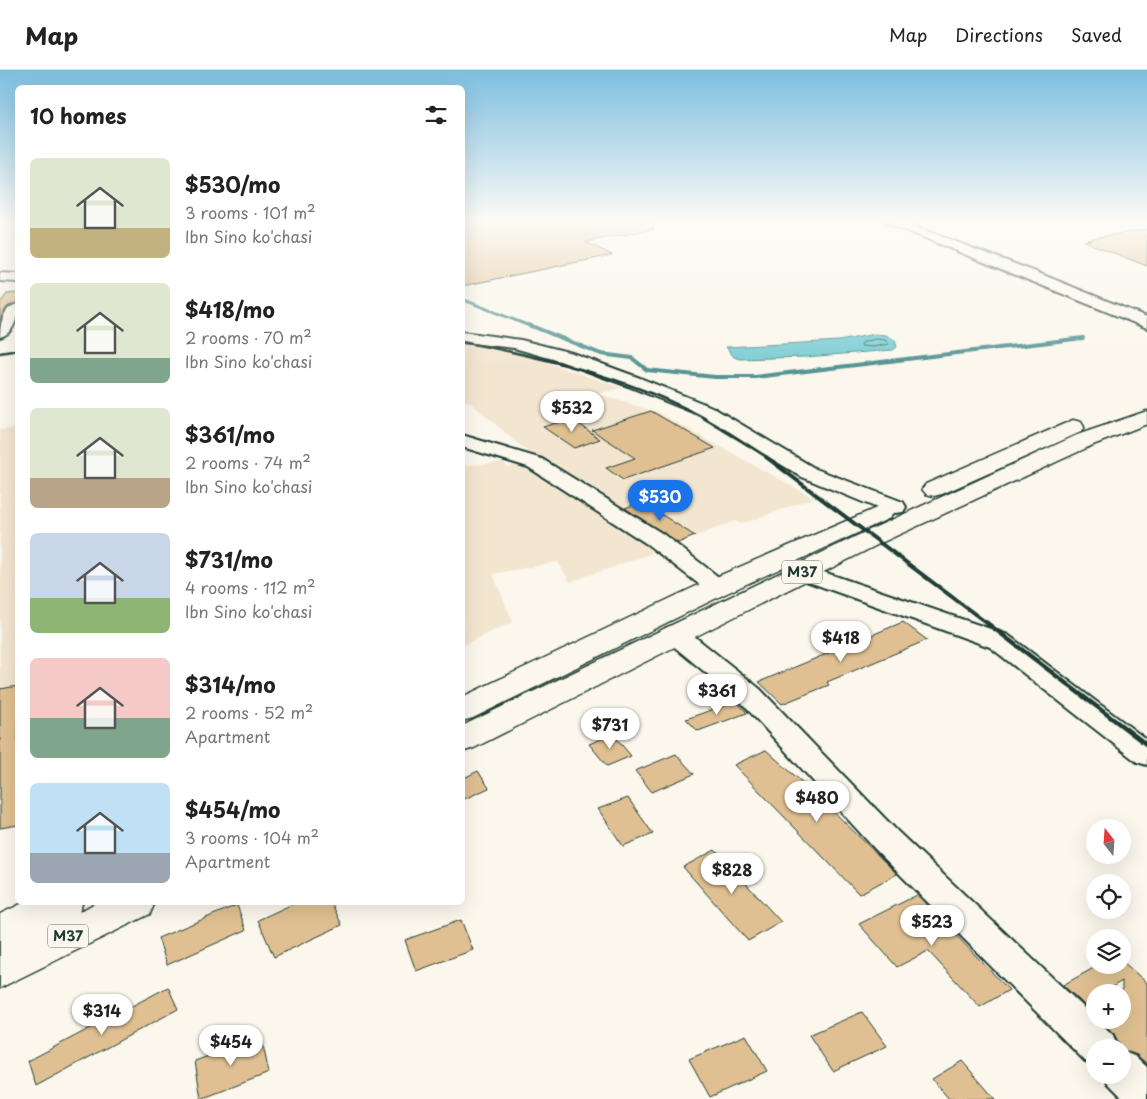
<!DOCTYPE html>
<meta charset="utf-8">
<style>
:root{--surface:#fff;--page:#f6f6f6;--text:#222;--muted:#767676;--line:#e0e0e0;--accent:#1a73e8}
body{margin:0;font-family:"Playpen Sans",sans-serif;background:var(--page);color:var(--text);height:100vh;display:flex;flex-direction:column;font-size:19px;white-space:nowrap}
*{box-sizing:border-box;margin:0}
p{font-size:16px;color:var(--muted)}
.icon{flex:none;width:28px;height:28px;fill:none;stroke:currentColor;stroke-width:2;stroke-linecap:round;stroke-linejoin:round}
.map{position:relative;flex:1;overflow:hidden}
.drawer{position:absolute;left:15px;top:15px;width:450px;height:820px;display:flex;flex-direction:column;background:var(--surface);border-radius:8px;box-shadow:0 5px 20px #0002}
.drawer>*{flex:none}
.needle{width:32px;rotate:343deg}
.fabs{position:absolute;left:1086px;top:749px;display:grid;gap:10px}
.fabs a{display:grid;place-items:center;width:45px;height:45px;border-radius:50%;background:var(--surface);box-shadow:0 5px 20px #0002;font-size:25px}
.price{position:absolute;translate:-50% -42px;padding:0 11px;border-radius:18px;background:#fff;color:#222;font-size:16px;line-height:32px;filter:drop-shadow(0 1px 2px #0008)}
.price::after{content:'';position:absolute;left:50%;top:30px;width:15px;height:11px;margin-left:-8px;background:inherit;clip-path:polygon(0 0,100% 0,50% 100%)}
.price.on{background:var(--accent);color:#fff}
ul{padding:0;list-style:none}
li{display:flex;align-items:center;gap:15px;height:125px;padding:0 15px}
li span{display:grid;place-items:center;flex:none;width:140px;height:100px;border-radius:8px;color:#555}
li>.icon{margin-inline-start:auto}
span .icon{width:60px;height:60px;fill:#fffc;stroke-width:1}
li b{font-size:21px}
h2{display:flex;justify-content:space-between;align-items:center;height:60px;padding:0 15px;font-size:21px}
header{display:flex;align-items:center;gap:30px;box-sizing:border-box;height:70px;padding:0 25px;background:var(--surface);border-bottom:1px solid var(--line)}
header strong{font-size:24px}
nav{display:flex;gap:28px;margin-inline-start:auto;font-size:18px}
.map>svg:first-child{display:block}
</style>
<header>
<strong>Map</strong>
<nav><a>Map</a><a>Directions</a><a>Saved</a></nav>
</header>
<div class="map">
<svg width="1147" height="1029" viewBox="0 0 1147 1029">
<rect width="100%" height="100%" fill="#fbf7ec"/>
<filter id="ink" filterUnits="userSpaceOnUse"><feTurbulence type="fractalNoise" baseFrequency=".02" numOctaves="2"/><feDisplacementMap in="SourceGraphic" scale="10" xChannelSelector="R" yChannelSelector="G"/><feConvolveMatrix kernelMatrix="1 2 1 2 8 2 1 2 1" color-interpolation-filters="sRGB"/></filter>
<g filter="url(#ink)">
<g fill="#f3e6d1">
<path d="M463 274 530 287 623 318 597 324 657 342 814 428 741 454 735 451 676 474 623 439 525 380 469 331 463 332Z"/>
<path d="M17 358 18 755 0 758V360Z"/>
<path d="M504 392 507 397 519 394 549 408 642 464 637 469 653 483 570 512 558 492 493 504 513 552 463 575V396Z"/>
</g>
<path fill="#7ccdd4" stroke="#579394" d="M875 264 886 265 895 270 897 277 893 280 805 287 739 289 734 287 726 277 839 271Z"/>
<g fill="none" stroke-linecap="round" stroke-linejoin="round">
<path stroke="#447774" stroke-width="1" d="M876 269 885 270 889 274 873 277 861 276 862 273Z"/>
<path stroke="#579394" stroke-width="3" d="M462 229 532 257"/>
<path stroke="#579394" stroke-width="4" d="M529 255 601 284 632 288 647 300 715 307H755L1083 268"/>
</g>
<g fill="#e0c092" stroke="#1f3d34">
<path d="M462 152H653L654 159 586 172 612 185 462 216Z"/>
<path d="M1147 159V196L1083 171 1091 170 1087 169Z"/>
<path d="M18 223V232L7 237 0 250V233L7 224Z"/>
<path d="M651 341 715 378 623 410 606 398 635 388 592 360Z"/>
<path d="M571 348 600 369 574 378 543 357Z"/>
<path d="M642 432 695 466 678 473 625 438Z"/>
<path d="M903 552 927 570 827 612 829 615 782 634 759 612Z"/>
<path d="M18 616V755L0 758V619Z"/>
<path d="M736 631 747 643 698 661 686 649Z"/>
<path d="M613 664 631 686 607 696 589 674Z"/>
<path d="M766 680 822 730 897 804 859 824 734 695Z"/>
<path d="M676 684 694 704 652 722 635 701Z"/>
<path d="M478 701 489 718 462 730V709Z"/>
<path d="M628 728 653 764 623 776 598 739Z"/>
<path d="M715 780 781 852 748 871 683 797Z"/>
<path d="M917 825 1009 920 980 937 928 881 897 897 859 854Z"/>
<path d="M297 832H331L342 855 274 887 258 850Z"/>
<path d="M237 835 246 860 167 895 158 868Z"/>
<path d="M461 850 473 880 416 901 405 870Z"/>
<path d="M1122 891 1147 913V994L1137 985 1123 980 1114 964 1100 950H1122V911L1103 922H1095V945L1063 915 1099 895H1122Z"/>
<path d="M168 917 178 939 36 1016 28 991Z"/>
<path d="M862 942 887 976 833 1001 809 965Z"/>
<path d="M746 965 767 1001 710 1027 689 989Z"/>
<path d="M261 966 269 1003 201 1029 195 991Z"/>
<path d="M962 991 995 1029H949L932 1009Z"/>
</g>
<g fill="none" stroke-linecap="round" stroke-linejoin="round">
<defs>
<g id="minor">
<path d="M885 152H903L1036 202 1147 247V258Z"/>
<path d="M0 203 18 204V212L0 211Z"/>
<path d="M18 234C18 246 15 263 0 267 0 254 3 237 18 234Z"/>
<path d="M462 262 521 270 572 283 640 308 712 337 816 399 903 432 906 437 903 442 895 443 887 442 802 407 700 345 628 316 560 291 514 278 462 272Z"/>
<path d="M462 365 542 389 663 464 725 512 729 517 725 522 717 524 709 522 647 474 528 397 462 377Z"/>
<path d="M803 495 1008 565 1147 670V695L1137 692 990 577 795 507 791 502 795 497Z"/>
<path d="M675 556 684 558 760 619 897 761 1113 965 1118 978H1095V995L1085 991 875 779 740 631 666 570 662 564 666 558Z"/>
<path d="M1122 981 1136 987 1147 997V1029H1124L1108 1013 1105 1005H1122Z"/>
</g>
<g id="highway">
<path d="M1147 341V354L1093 375 883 472 474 678 462 682V656L865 462 1077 365Z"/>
<path d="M1073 350 1081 352 1084 357 1081 362 942 424 934 426 926 424 922 419 926 414Z"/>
<path d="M881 436 890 438 893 443 890 448 727 523 473 648 462 651V627L707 511Z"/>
<path d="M25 832H83L79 842 97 832H155L150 844 0 918V844Z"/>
</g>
</defs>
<use href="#minor" stroke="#1f3d34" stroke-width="4"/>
<use href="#highway" stroke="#1f3d34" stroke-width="3"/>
<use href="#minor" fill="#fbf7ec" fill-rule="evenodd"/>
<use href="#highway" fill="#fbf7ec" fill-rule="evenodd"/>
<g stroke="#1f3d34" stroke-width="2.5">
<path d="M462 272C543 287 624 307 697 344 722 357 745 373 768 388"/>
<path d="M0 283 18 280"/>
</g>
<path stroke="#1f3d34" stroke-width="4" d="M766 387 988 554"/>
<path stroke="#1f3d34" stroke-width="4.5" d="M987 553 1147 675"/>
</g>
</g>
<linearGradient id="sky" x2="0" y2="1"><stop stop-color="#7dbee0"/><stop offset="0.51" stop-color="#fdfbf6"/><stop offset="1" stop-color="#fdfbf6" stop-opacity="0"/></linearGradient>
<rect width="1147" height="296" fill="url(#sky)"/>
<g text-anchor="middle" stroke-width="5" stroke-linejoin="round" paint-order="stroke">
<g fill="#fbf7ec" stroke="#61756b" stroke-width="1">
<rect x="782" y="490.5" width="40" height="23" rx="4"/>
<rect x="48" y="854.5" width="40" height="23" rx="4"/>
</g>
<g font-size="14" font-weight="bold" fill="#1f3d34">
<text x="802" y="507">M37</text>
<text x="68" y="871">M37</text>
</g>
</g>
</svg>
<div class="fabs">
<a><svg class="needle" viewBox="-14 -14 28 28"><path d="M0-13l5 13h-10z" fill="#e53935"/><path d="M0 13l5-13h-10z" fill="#767676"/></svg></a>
<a><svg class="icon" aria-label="locate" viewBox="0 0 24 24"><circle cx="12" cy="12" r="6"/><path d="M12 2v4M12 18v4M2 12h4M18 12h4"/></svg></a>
<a><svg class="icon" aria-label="layers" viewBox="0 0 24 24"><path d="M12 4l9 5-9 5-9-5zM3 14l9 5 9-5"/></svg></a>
<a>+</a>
<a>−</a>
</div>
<b class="price" style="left:572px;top:363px">$532</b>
<b class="price on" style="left:660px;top:452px">$530</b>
<b class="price" style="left:841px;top:593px">$418</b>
<b class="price" style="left:717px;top:646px">$361</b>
<b class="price" style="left:610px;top:680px">$731</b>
<b class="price" style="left:817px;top:753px">$480</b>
<b class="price" style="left:732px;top:825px">$828</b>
<b class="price" style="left:932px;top:877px">$523</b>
<b class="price" style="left:102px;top:966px">$314</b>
<b class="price" style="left:231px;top:997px">$454</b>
<section class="drawer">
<h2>10 homes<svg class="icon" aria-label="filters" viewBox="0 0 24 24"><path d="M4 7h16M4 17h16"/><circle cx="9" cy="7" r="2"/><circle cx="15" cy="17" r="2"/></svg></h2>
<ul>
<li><span style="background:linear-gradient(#dfe7d0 70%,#c2b280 0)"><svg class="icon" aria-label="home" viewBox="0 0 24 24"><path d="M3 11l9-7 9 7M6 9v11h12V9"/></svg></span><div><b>$530/mo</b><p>3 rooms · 101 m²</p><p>Ibn Sino ko'chasi</p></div></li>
<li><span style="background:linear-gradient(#dfe7d0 75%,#7fa58c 0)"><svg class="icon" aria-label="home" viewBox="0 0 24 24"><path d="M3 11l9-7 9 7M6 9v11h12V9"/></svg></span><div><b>$418/mo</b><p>2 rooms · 70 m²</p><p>Ibn Sino ko'chasi</p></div></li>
<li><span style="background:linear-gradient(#dfe7d0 70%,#b9a48a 0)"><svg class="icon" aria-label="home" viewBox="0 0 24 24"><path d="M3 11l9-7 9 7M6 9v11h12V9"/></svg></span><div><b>$361/mo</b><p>2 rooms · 74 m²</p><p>Ibn Sino ko'chasi</p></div></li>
<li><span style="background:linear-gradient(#c9d6e8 65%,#8fb573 0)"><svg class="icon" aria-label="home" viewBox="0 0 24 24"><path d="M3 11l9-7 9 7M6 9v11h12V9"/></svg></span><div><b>$731/mo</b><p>4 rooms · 112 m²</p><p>Ibn Sino ko'chasi</p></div></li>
<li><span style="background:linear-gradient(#f6c9c9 60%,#7fa58c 0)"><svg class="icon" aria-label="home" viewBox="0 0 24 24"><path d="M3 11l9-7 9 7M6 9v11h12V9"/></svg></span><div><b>$314/mo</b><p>2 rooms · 52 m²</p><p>Apartment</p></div></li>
<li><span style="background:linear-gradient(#bfe0f5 70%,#9aa5b1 0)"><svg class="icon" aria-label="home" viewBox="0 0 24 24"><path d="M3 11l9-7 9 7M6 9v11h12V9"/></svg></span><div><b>$454/mo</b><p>3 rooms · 104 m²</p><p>Apartment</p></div></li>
</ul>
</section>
</div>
